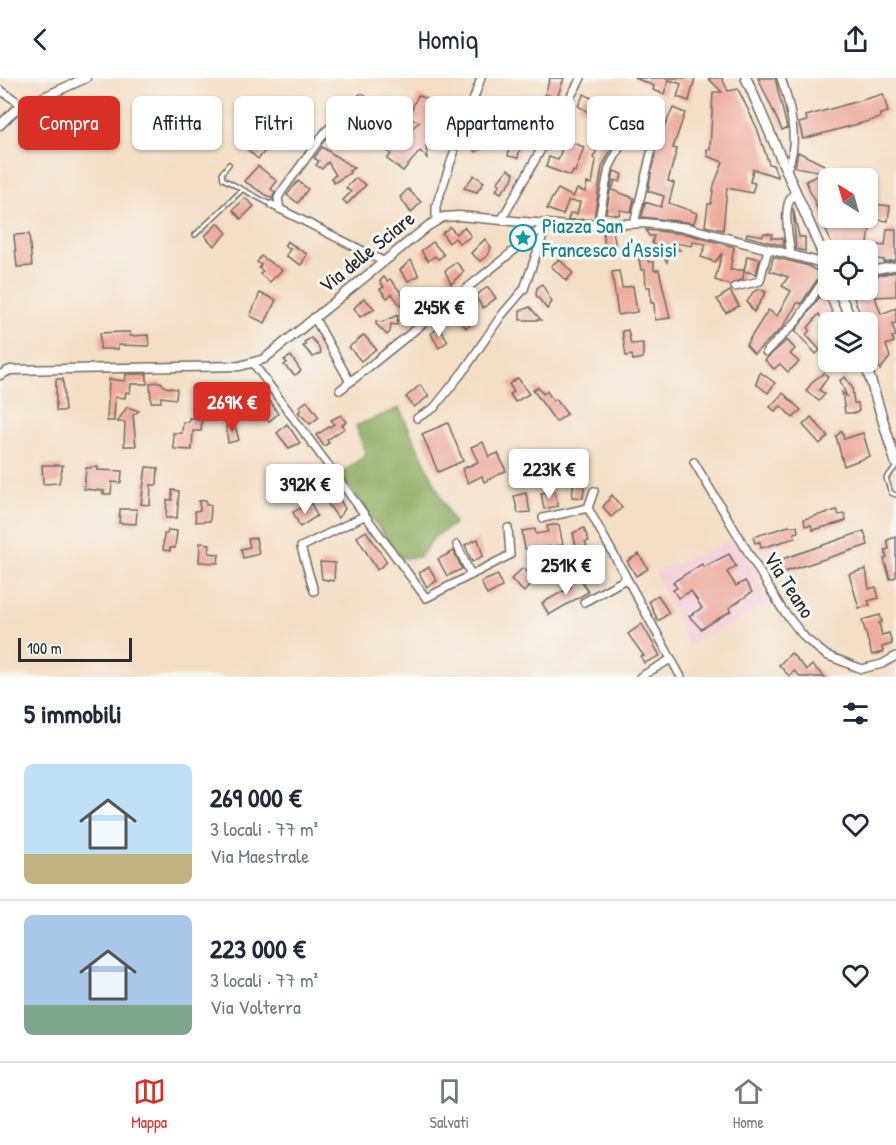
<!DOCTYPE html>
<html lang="it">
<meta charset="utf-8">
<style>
:root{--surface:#fff;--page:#f6f6f7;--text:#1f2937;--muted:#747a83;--line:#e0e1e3;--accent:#d93025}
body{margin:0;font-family:"Patrick Hand",sans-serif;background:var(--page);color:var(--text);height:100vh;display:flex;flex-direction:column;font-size:22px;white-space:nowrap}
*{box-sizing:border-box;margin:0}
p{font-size:20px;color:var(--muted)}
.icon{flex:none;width:33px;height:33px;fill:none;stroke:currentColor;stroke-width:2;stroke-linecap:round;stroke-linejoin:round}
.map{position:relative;height:599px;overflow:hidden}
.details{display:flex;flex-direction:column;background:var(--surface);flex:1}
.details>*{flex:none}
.banner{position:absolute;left:18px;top:18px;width:861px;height:54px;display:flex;gap:12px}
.needle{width:39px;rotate:323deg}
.fabs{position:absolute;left:818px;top:90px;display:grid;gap:12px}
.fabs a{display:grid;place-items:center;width:60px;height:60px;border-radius:9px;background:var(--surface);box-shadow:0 2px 4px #0004;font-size:30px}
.scale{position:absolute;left:18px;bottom:15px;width:114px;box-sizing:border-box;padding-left:6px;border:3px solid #2b2b2b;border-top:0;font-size:16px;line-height:21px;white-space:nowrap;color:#2b2b2b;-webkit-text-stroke:4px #f6f6f2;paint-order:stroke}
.price{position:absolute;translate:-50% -51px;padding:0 14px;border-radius:6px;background:#fff;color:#222;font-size:20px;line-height:39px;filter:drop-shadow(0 2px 3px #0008)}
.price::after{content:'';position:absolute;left:50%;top:36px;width:18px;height:14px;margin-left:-9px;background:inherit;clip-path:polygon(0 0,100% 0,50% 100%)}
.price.current{background:var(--accent);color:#fff}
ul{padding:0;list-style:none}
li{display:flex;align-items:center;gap:18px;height:150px;padding:0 24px}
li+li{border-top:2px solid var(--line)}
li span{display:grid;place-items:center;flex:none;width:168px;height:120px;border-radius:9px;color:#555}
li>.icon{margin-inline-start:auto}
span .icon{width:72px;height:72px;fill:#fffc;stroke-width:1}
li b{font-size:26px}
h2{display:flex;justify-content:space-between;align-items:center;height:72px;padding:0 24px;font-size:26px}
.chip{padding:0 21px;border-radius:9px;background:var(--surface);box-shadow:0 2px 4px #0004;font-size:21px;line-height:54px}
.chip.current{background:var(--accent);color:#fff}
header{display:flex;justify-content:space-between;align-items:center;height:78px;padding:0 24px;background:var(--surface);font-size:27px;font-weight:600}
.dock{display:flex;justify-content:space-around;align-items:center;height:84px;border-top:2px solid var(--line);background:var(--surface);font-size:16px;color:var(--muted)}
.dock a{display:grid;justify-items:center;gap:3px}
.dock .current{color:var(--accent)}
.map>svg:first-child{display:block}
</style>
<header><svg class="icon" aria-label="back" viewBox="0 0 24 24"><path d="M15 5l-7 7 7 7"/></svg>Homiq<svg class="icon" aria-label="share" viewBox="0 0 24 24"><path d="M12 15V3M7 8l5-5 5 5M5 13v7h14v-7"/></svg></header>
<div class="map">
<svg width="896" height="599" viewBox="0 0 896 599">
<rect width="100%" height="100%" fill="#f6f6f2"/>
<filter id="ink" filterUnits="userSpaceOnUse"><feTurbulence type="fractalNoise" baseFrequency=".0167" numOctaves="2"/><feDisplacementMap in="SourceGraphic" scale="12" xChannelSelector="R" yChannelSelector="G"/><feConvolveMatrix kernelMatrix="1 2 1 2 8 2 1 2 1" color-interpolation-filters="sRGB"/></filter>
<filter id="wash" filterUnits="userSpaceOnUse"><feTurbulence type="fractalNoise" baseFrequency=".008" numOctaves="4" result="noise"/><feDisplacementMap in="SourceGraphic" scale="24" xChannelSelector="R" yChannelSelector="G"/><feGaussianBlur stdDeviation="1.35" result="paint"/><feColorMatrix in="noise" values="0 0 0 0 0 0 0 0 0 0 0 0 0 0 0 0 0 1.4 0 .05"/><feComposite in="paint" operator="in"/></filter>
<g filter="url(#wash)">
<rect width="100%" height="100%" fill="#f4dec5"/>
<path fill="#f5cfda" d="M734 461 770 522 746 538 688 567 655 494Z"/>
<path fill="#8aaa5d" stroke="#5a6a44" stroke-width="1.5" d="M399 330 454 446 434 459 420 479 401 480 340 396 366 377 356 348Z"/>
<g id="blocks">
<g fill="#eeaa9c">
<path d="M550 0H564L557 20 545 16Z"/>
<path d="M635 0H695L689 23 677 19 681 6 669 2 664 16 653 12 654 8Z"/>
<path d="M708 0H722L728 13 738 11 757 50 769 86 773 87 778 99 753 91 750 104 755 105 752 115 727 110 723 152 705 148 708 126H711L714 107 723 84 707 78V71L710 72 713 14H722Z"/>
<path d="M758 0H775L787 50 782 52Z"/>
<path d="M584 16 607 29 605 32 626 43 602 89 594 141 568 142 570 135 577 136 580 124 568 123 563 137 547 131 551 122 558 111 573 119 577 111 585 114 587 105 592 106 596 82 593 80 609 46 578 28Z"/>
<path d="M883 16 888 34 880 36V40L803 61 799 45 807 43 806 38Z"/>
<path d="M418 17 448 31 446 34 470 44 469 50 443 41 435 57 426 67 427 80 420 73 403 93 387 81 391 76 373 62 368 54 391 38 402 57 420 44 408 39Z"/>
<path d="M279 26 290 34 287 38 296 45 294 48 300 53 291 65 283 59 286 56 277 49 280 44 271 37Z"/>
<path d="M213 28 217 32 196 51 192 40 198 33 203 38Z"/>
<path d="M673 30 685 35 673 70 677 71 668 103 674 105 669 125 697 135 694 145 642 139 645 124 661 129 664 118 648 113 655 71Z"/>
<path d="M357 33 366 48 342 65 333 54Z"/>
<path d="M477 55 486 62 476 74 467 67Z"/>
<path d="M511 57 531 60 529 70 520 69 518 80 508 78Z"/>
<path d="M249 60 265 73 258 81 243 68Z"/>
<path d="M565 62 584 69 575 94 573 93 571 98 546 89 549 79 558 82Z"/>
<path d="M322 69 354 90 349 93 350 95 334 105 331 100 336 97 328 84 322 91 316 87 319 83 314 80Z"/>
<path d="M798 74 824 87 823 94 795 89Z"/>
<path d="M258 88 277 103 271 111 275 114 272 121 244 103Z"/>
<path d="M508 91 514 95 512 102 501 115 496 112 500 106 497 105Z"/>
<path d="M614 93 622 96 620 104 615 102 612 112 634 120 631 134 620 132 619 137 606 135Z"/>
<path d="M823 95 821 106 828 103V117L824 119 828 127V140H867V125L890 128 888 143 871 141 868 166 885 168 887 151H896V182L884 184V182L867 180V172H834L806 103Z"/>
<path d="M474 97 484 104 477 114 464 110Z"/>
<path d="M356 100 366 107 347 126 343 122 351 114 346 110Z"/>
<path d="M298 103 308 111 298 125 287 117Z"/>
<path d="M408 111 421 124 411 135 400 119Z"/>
<path d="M245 120 254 128 241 141 233 132Z"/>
<path d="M793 130 799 159H805V173L796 171Z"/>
<path d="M218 145 227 155 214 168 205 158Z"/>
<path d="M450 149 456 156 464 149 471 158 460 166 455 160 449 165 442 155Z"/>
<path d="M646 152 687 156 734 169 730 192H744L743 201 730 207 715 202 722 175 715 184 701 179 706 166 693 164 692 168 670 164 680 172 669 171 667 184 652 164 654 158H649Z"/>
<path d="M613 153 617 175 606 176 603 155Z"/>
<path d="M747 155 763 158 764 155 772 156 771 160H783L784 168 746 158Z"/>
<path d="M29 156 32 188 17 189 14 157Z"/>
<path d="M485 161 491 169 488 177 480 183 471 175Z"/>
<path d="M287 163 307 176 301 187 286 178 290 171 284 168Z"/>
<path d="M433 164 444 177 438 181 435 178 428 183 421 173Z"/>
<path d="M638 175H648V184H654V192H659L670 240 655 242 654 225H651L650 209H646L645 192H641Z"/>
<path d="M261 178 282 192 270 204 260 196 263 193 259 190 261 187 257 184Z"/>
<path d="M747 178 760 181 756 196 744 193Z"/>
<path d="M773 179 809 188 821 196 801 226 798 224 782 250 754 276 746 267 768 232 777 238 791 213 782 208 788 199 770 193Z"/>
<path d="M559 181 573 195 566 203 551 188Z"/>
<path d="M411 182 419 198 408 203 400 192Z"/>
<path d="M456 184 464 193 451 206 445 193Z"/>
<path d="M619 193 622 210 633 208 637 234 618 237 612 194Z"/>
<path d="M896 194V218L875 219 881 236 896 230V245L892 246 896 258 892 259 894 264 886 267 890 279 880 292 867 255V244H863L851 212H867V199Z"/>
<path d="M384 199 387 203 390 201 407 222 423 210 429 223 414 235 406 225 401 228 392 216 387 220 380 211 384 209 380 203Z"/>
<path d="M542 206 552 224 547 231 536 217 537 210Z"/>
<path d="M488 209 496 220 483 230 475 218Z"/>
<path d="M760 211 766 214 754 234 747 224 753 214Z"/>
<path d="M730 213 739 228 726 235 717 221Z"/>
<path d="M260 215 276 222 265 245 250 238Z"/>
<path d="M821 217 826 219 836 244H828V256L819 236 808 250 810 252 806 257 820 272 816 276 795 253Z"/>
<path d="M364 220 375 231 360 239 354 230Z"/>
<path d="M530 229 541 242H520V233Z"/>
<path d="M465 230 477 242 466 250 458 240Z"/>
<path d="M398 237 397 247 391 246 390 254 387 257 376 246V243L382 244Z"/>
<path d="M439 249 448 263 439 270 431 256Z"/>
<path d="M628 252 631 266 643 265V280L633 282 632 277 626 278 622 253Z"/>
<path d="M123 254H130V258L148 257 149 268 118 267V271H100V255Z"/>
<path d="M364 257 376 271 361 283 349 269Z"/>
<path d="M311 260 317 266 321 275 313 279 303 268 306 267 304 264Z"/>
<path d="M787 262 795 271 790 276 799 284 788 294 780 286 774 291 765 282Z"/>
<path d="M291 278 301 293 295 297 284 287 287 285 284 282Z"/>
<path d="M760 294 775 305 768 315 756 306Z"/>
<path d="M824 295 828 299 819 312 825 316 819 323 806 313 813 303Z"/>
<path d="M126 296H147V306H131L130 315 126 314 125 320 115 319 114 343H107L109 301 125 303Z"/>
<path d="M845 299 852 309 854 325H858L859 333 855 335H845L842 314 847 319 840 302Z"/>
<path d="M518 300 529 316 515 324 510 316 514 314 509 306Z"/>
<path d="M56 301H63L65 333H56Z"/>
<path d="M161 304 165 309 177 311 176 321 161 319V324H151L150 305Z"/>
<path d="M420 307 429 318 414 329 406 319Z"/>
<path d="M538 309 543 316 547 313 553 323 556 321 567 336 556 344 533 312Z"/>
<path d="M783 315 801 332 793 340 781 328 775 333 770 329Z"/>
<path d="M261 323 271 324 278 336 269 343 265 341 255 328Z"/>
<path d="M307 323 319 339 310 346 298 334 301 332 299 329Z"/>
<path d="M127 329 139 333 133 337 136 368H124L125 344H117Z"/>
<path d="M341 337 346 344 342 347 345 350 327 362 329 365 324 368 316 357 334 346 331 342Z"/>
<path d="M811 339 828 358 820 366 803 347Z"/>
<path d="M189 340H202L201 353H193L192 372 174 371 173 355H182L183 344H189Z"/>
<path d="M234 344 239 362 228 365 226 347Z"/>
<path d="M448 345 463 383 438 394 422 356Z"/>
<path d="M287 346 300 365 289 370 277 355Z"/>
<path d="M842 353 844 361 863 355 870 378 844 388 836 358Z"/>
<path d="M483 364 489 379 498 375 506 393 484 404 482 398 468 405 462 391 478 384 471 369Z"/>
<path d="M42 387H63L59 405 43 406Z"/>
<path d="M290 388 298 405 287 410 279 394Z"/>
<path d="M98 389V392L122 393 121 405 112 404 111 416H103L104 413 84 411 86 390Z"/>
<path d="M146 389 158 390 157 407H151L150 427 141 426Z"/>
<path d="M574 401H585L583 420 572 419Z"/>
<path d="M172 412 179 413 177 440H166L167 422H172Z"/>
<path d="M555 413 558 428 544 431 541 415Z"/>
<path d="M336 414 345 431 338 440 325 422Z"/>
<path d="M526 415 530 434 518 435 514 418Z"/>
<path d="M612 417 622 430 611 439 603 429Z"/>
<path d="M206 422V427H211L210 443 196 444 195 433 200 432 199 423Z"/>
<path d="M311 425 317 438 300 449 293 434Z"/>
<path d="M120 431H137L136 446 119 445Z"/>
<path d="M837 432 839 437 845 436 846 443 813 452 811 447 805 448 804 441Z"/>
<path d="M553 447H559L563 467 525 471 522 453 535 451 536 456 548 454 547 448Z"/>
<path d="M789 448H797L798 454 794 455 795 460 761 470 760 464 755 465 753 459Z"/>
<path d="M584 450 589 463 585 464 587 468 577 473 573 455Z"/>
<path d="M168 452 177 453 175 470H170V473L163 472 164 456H167Z"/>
<path d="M366 453 387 484 377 492 357 459Z"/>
<path d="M864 453 868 467 775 497 771 485Z"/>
<path d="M896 459V499L890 501 884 481 887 480 885 472 889 471 887 462Z"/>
<path d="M256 460 259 476 243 480 241 471 250 469 248 461Z"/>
<path d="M478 461 483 478 472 484 465 467Z"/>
<path d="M200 465 210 466 209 475 219 476 218 485 199 484Z"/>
<path d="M454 473 462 491 447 498 438 481Z"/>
<path d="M639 476 648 491 636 498 627 483Z"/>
<path d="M729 476 736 488 727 494 736 508 745 503 752 514 729 530 731 533 701 551 689 538 702 530 691 513 678 520 673 512 677 510 673 504 702 486 704 489Z"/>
<path d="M320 484 335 485 334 503 322 501Z"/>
<path d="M429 489 437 503 427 509 419 495Z"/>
<path d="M523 490 535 502 524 514 511 501Z"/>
<path d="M866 491 869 511 876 509 879 520 868 523 870 527 859 530 849 496Z"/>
<path d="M498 497 502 509 487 517 481 504Z"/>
<path d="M579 498 588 514 549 537 542 525 571 509 568 505Z"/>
<path d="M658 517 669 535 658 543 649 523Z"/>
<path d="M880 537 882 544 879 545 882 557 889 555 892 566 882 569 883 574 872 577 862 542Z"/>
<path d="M642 546 660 578 644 585 641 579 644 578 628 556Z"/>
<path d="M791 575 807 592 812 587 825 599H801L794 593 789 598 779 587Z"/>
</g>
</g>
</g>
<g filter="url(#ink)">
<use href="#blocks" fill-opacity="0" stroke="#716a61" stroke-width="1.5"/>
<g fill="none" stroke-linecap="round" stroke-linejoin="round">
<defs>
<g id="service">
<path d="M229 86 222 95 223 101 270 126"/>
<path d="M195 157 242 112"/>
<path d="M896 389 886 400 891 415 896 417"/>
</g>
<g id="minor">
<path d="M781 0C790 26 800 65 787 91"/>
<path d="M0 12 24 28"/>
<path d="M470 31 481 0"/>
<path d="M272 127 383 183"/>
<path d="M280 131 278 120 282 113 326 53 362 20"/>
<path d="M502 141 581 0"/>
<path d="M436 142V128L454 75"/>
<path d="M634 146 651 75"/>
<path d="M598 147 609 90 630 49"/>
<path d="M791 177C789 159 780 125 796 114"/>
<path d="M867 193 896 188"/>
<path d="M735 209 760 203 768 171"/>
<path d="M314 239 350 304 547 146"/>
<path d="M766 274 797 243 828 195"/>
<path d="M253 285 426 520 510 477 508 450"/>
<path d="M340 312 350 304"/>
<path d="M417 340 434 330 465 291 501 238 524 211 547 146"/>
<path d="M694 384 782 531 805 560 826 577 862 591 882 586 896 578"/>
<path d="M594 413 588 430 681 599"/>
<path d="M543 440 588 430"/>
<path d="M457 467 471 497"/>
<path d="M314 513 301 469 364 438"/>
<path d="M584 524 626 501"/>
<path d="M640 599 671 581"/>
</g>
<g id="tertiary">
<path d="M0 47 15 32 86 0"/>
<path d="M0 297 10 292 240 288 264 281 428 148 443 139 459 138 567 148 645 145 688 150 815 183 828 190"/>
</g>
<g id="secondary">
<path d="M746 0 828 188"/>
<path d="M838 212 852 244"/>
<path d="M865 284 896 385"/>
</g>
</defs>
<use href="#service" stroke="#716a61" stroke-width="6"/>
<use href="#minor" stroke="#716a61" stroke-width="10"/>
<use href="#tertiary" stroke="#716a61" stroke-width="11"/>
<use href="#secondary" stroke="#716a61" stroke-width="12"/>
<use href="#service" stroke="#fff" stroke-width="3"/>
<use href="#minor" stroke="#fff" stroke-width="7"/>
<use href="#tertiary" stroke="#fff" stroke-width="8"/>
<use href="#secondary" stroke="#fff" stroke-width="9"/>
</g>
</g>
<defs>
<symbol id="sight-ring" viewBox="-11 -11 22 22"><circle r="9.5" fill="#f6f6f2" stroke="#0f9aa8" stroke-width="1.5"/><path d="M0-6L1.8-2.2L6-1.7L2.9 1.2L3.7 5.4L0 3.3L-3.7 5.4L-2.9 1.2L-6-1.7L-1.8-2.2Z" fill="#0f9aa8"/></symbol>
</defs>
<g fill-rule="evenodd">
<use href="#sight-ring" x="508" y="145" width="30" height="30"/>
</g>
<g text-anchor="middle" stroke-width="6" stroke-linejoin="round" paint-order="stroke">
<g font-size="21" fill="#0d838f" stroke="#f6f6f2" text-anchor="start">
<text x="542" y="155">Piazza San<tspan x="542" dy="24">Francesco d'Assisi</tspan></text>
</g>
<g font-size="21" fill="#2b2b2b" stroke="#f6f6f2">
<text transform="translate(367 174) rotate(-39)" y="7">Via delle Sciare</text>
<text transform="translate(789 507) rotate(57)" y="7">Via Teano</text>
</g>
</g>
</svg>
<div class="fabs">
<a><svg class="needle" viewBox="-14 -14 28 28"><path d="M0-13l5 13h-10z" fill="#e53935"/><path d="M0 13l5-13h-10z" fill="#747a83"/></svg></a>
<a><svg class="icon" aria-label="locate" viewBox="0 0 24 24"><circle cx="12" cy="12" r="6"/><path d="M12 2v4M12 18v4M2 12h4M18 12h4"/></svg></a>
<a><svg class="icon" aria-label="layers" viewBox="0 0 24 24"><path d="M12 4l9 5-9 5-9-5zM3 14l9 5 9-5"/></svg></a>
</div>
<div class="scale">100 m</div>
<b class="price" style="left:439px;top:260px">245K €</b>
<b class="price current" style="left:232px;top:355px">269K €</b>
<b class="price" style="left:549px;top:422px">223K €</b>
<b class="price" style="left:305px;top:437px">392K €</b>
<b class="price" style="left:566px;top:518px">251K €</b>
<div class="banner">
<a class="chip current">Compra</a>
<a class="chip">Affitta</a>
<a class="chip">Filtri</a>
<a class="chip">Nuovo</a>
<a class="chip">Appartamento</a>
<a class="chip">Casa</a>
</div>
</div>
<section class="details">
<h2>5 immobili<svg class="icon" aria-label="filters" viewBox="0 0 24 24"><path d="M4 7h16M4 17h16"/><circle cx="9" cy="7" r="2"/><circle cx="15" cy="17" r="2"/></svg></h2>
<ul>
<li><span style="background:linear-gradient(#bfe0f5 75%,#c2b280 0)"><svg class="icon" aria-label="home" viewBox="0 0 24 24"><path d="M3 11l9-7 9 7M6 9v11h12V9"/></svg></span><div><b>269 000 €</b><p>3 locali · 77 m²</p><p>Via Maestrale</p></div><svg class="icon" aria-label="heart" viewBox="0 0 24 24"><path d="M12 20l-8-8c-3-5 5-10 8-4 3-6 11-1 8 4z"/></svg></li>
<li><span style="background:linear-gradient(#a9c7e8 75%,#7fa58c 0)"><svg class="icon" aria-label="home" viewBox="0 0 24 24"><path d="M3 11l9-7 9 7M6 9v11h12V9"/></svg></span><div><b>223 000 €</b><p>3 locali · 77 m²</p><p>Via Volterra</p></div><svg class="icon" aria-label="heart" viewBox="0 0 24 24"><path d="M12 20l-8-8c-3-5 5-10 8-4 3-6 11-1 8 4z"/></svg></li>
</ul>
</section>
<nav class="dock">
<a class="current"><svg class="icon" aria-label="map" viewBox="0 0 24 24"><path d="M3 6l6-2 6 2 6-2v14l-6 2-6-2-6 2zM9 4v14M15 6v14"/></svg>Mappa</a>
<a><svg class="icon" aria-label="saved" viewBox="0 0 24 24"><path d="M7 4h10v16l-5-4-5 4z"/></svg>Salvati</a>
<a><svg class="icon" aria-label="home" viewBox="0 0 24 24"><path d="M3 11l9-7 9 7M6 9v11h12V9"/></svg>Home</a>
</nav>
